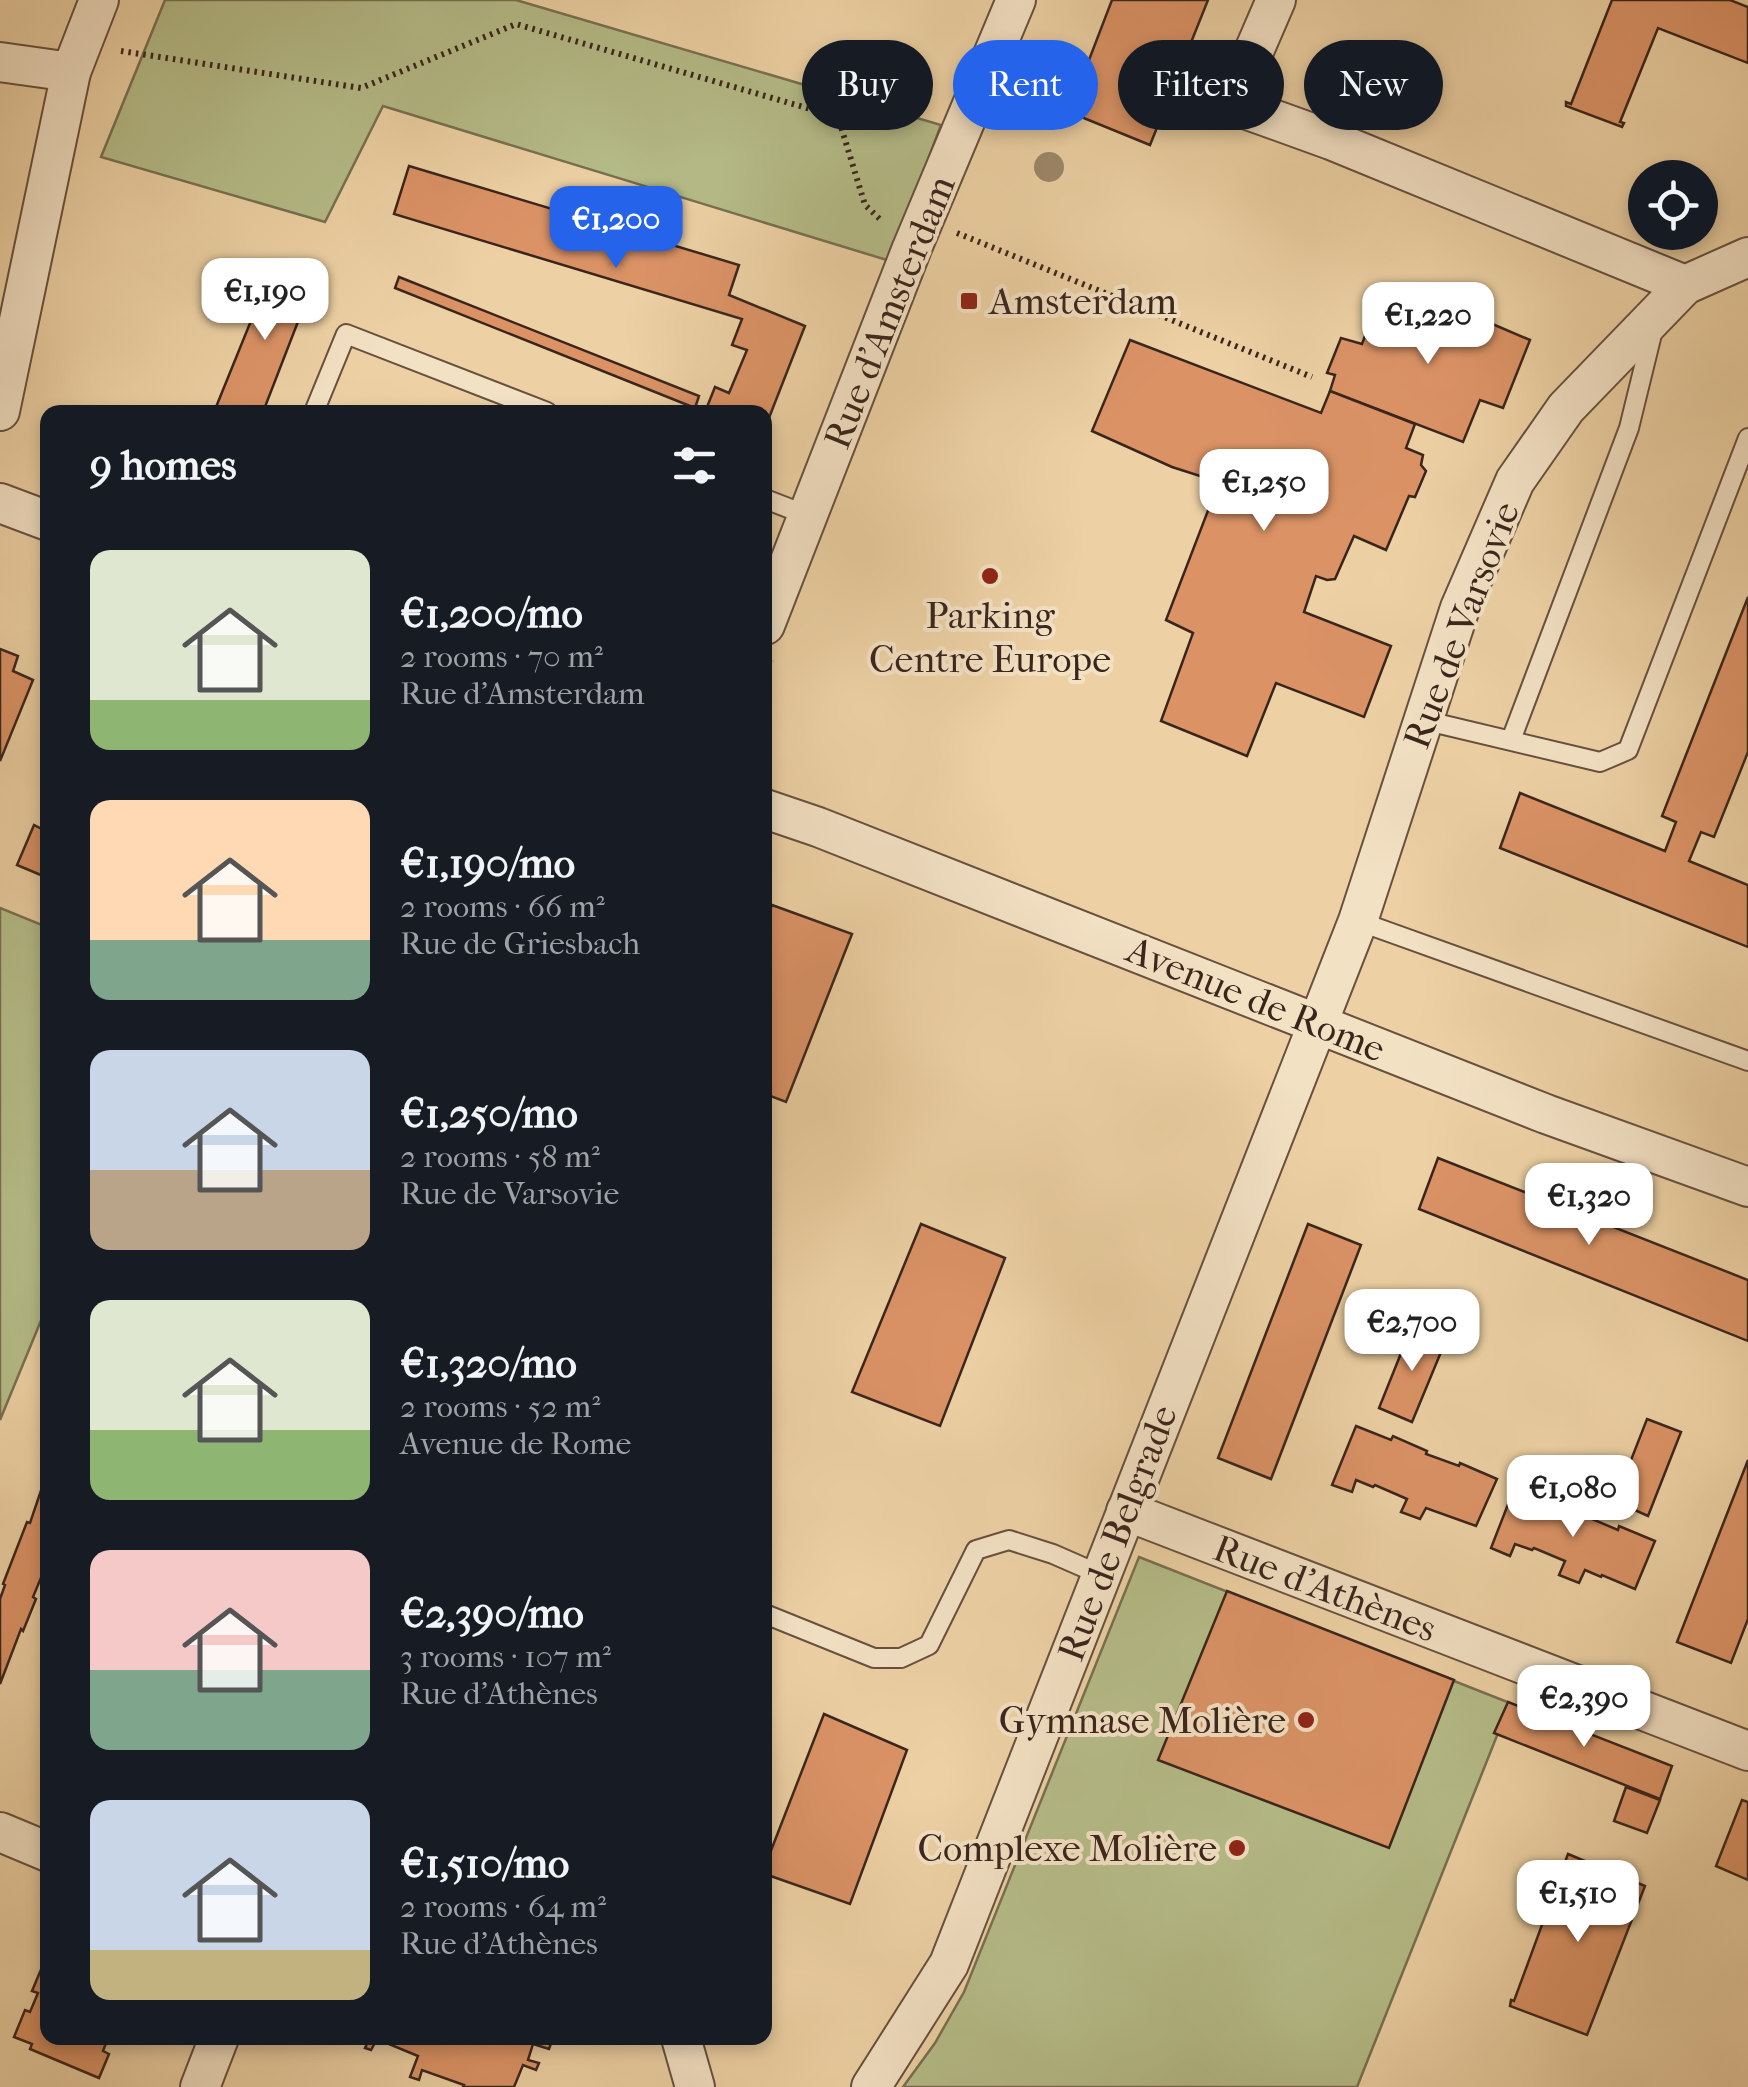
<!DOCTYPE html>
<meta charset="utf-8">
<style>
:root{--surface:#171b24;--page:#242831;--text:#f1f3f6;--muted:#9ea1a6;--accent:#2563eb}
body{margin:0;font-family:"IM FELL French Canon",serif;background:var(--page);color:var(--text);height:100vh;display:flex;flex-direction:column;font-size:38px;white-space:nowrap}
*{box-sizing:border-box;margin:0}
p{font-size:32px;color:var(--muted)}
.icon{flex:none;width:55px;height:55px;fill:none;stroke:currentColor;stroke-width:2;stroke-linecap:round;stroke-linejoin:round}
.map{position:relative;flex:1;overflow:hidden}
.sheet{position:absolute;left:40px;top:405px;width:732px;height:1640px;display:flex;flex-direction:column;background:var(--surface);border-radius:20px;box-shadow:0 5px 15px #0003}
.sheet>*{flex:none}
.top-card{position:absolute;left:802px;top:40px;width:795px;height:90px;display:flex;gap:20px}
.controls{position:absolute;left:1628px;top:160px;display:grid;gap:20px}
.controls a{display:grid;place-items:center;width:90px;height:90px;border-radius:50%;background:var(--surface);box-shadow:0 5px 15px #0003;font-size:50px}
.price{position:absolute;translate:-50% -85px;padding:0 22px;border-radius:20px;background:#fff;color:#222;font-size:32px;line-height:65px;filter:drop-shadow(0 2px 5px #0008)}
.price::after{content:'';position:absolute;left:50%;top:60px;width:30px;height:22px;margin-left:-15px;background:inherit;clip-path:polygon(0 0,100% 0,50% 100%)}
.price.on{background:var(--accent);color:#fff}
ul{padding:0;list-style:none}
li{display:flex;align-items:center;gap:30px;height:250px;padding:0 50px}
li span{display:grid;place-items:center;flex:none;width:280px;height:200px;border-radius:20px;color:#555}
li>.icon{margin-inline-start:auto}
span .icon{width:120px;height:120px;fill:#fffc;stroke-width:1}
li b{font-size:42px}
h2{display:flex;justify-content:space-between;align-items:center;height:120px;padding:0 50px;font-size:42px}
.tag{padding:0 35px;border-radius:45px;background:var(--surface);box-shadow:0 5px 15px #0003;font-size:35px;line-height:90px}
.tag.on{background:var(--accent);color:#fff}
.map>svg:first-child{display:block}
</style>
<div class="map">
<svg width="1748" height="2087" viewBox="0 0 1748 2087">
<rect width="100%" height="100%" fill="#edd1a4"/>
<filter id="stains"><feTurbulence type="fractalNoise" baseFrequency=".002" numOctaves="4"/><feColorMatrix values="0 0 0 0 .2 0 0 0 0 .09 0 0 0 0 .02 0 0 0 .5 -.17"/></filter>
<radialGradient id="worn" r=".72"><stop offset=".6" stop-color="#630" stop-opacity="0"/><stop offset="1" stop-color="#630" stop-opacity=".3"/></radialGradient>
<g fill="#b5bc88" stroke="#787052" stroke-width="2.5">
<path d="M165 0H516L941 125 890 261 383 106 325 222 101 157Z"/>
<path d="M0 908 47 927V1306L0 1420Z"/>
<path d="M1139 1557 1510 1703 1357 2087H903L935 2043 964 1992Z"/>
</g>
<g fill="#db9366" stroke="#3a251d" stroke-width="2.5">
<path d="M1112 0H1208L1150 145 1069 112Z"/>
<path d="M1612 0H1730L1748 7V63L1658 28 1620 122 1624 123 1622 127 1566 106V102L1571 104Z"/>
<path d="M409 166 739 265 729 295 805 326 765 428V412H705L715 387 729 393 747 350 732 345 742 319 394 214Z"/>
<path d="M275 267 313 283 263 412H214L257 306 247 300 254 285 265 290Z"/>
<path d="M399 277 699 396 695 408 395 288Z"/>
<path d="M1380 296 1463 327 1469 314 1530 340 1503 408 1480 400 1463 442 1330 391 1335 375 1327 373 1341 338 1362 344Z"/>
<path d="M1130 340 1321 413 1330 391 1415 424 1406 448 1423 455 1421 465 1426 471 1415 497 1409 496 1386 550 1354 536 1335 579 1327 580 1316 576 1304 612 1391 646 1364 717 1276 683 1247 756 1161 721 1193 633 1166 620 1219 482 1172 467 1092 431Z"/>
<path d="M1748 597V752L1714 837 1701 832 1689 861 1748 885V947L1500 848 1520 793 1665 851 1676 822 1662 816Z"/>
<path d="M0 649 18 656 13 671 33 680 0 761Z"/>
<path d="M48 821V878L17 865 34 825 44 830Z"/>
<path d="M772 905 852 934 786 1102 765 1094V922Z"/>
<path d="M1438 1158 1748 1280V1341L1419 1209Z"/>
<path d="M921 1224 1005 1258 940 1426 852 1392Z"/>
<path d="M1308 1224 1361 1245 1271 1479 1218 1458Z"/>
<path d="M1412 1326 1446 1340 1412 1422 1379 1408Z"/>
<path d="M1647 1419 1681 1432 1648 1516 1615 1501Z"/>
<path d="M1356 1426 1391 1440 1393 1436 1427 1451 1426 1454 1459 1466 1460 1463 1497 1479 1476 1526 1426 1508 1420 1519 1401 1512 1407 1499 1375 1485 1373 1487 1356 1480 1352 1492 1332 1485Z"/>
<path d="M1748 1460V1619L1731 1663 1677 1642Z"/>
<path d="M48 1470V1561L33 1597 36 1599 23 1631 21 1629 0 1684V1599L5 1585 3 1584 27 1522 30 1523Z"/>
<path d="M1514 1489 1550 1502V1499L1586 1513 1585 1516 1618 1530 1619 1526 1655 1541 1635 1589 1602 1575 1601 1577 1585 1570 1579 1583 1559 1575 1565 1561 1534 1548 1532 1550 1515 1544 1510 1556 1491 1548Z"/>
<path d="M1227 1591 1454 1680 1389 1848 1158 1760Z"/>
<path d="M1508 1702 1672 1766 1660 1799 1494 1733Z"/>
<path d="M824 1714 907 1750 850 1904 765 1874V1866Z"/>
<path d="M1626 1787 1660 1800 1647 1833 1614 1821Z"/>
<path d="M1742 1800 1748 1802V1880L1716 1866Z"/>
<path d="M1568 1854 1645 1886 1587 2035 1510 2006 1511 2000 1514 2001Z"/>
<path d="M45 1960 48 1961V2038H108L103 2051 109 2054 99 2078 30 2049 32 2044 14 2037 25 2010 30 2012 38 1993 32 1991Z"/>
<path d="M370 2038H553L549 2049 533 2044 528 2060 539 2063 536 2070 523 2065 514 2087H463L464 2085 422 2070 419 2080 410 2077 418 2056 377 2039 371 2050 365 2048Z"/>
</g>
<g fill="none" stroke-linecap="round" stroke-linejoin="round">
<defs>
<g id="lane">
<path d="M314 412 346 334 547 412"/>
<path d="M765 499 809 516"/>
<path d="M1423 720 1600 762 1628 750 1748 438"/>
<path d="M1511 740 1629 428 1653 330"/>
<path d="M1358 921 1748 1061"/>
<path d="M765 1614 874 1658H901L929 1645 976 1550 1009 1540 1053 1554 1101 1575"/>
</g>
<g id="street">
<path d="M1276 0 1231 104 1331 140 1685 285"/>
<path d="M0 62 71 72"/>
<path d="M0 411 71 72 99 0"/>
<path d="M0 503 48 521"/>
<path d="M765 625 912 248 1016 0"/>
<path d="M765 809 818 827 1546 1114 1748 1187"/>
<path d="M1126 1511 1748 1751"/>
<path d="M0 1832 48 1852"/>
<path d="M681 2038 695 2087"/>
<path d="M200 2087 219 2038"/>
<path d="M871 2087 949 1964 1358 921 1460 608 1515 481 1566 408 1685 285 1748 257"/>
</g>
</defs>
<use href="#lane" stroke="#67503f" stroke-width="22"/>
<use href="#street" stroke="#67503f" stroke-width="42"/>
<g stroke="#3a251d" stroke-width="6" stroke-dasharray="2.5 5" stroke-linecap="butt">
<path d="M121 51 361 88 516 24 838 117 865 205 883 222"/>
<path d="M957 233 1312 377"/>
<path d="M765 674 771 660"/>
</g>
<use href="#lane" stroke="#f3e1c4" stroke-width="18"/>
<use href="#street" stroke="#f3e1c4" stroke-width="38"/>
</g>
<circle fill="#9c8769" cx="1049" cy="167" r="15"/>
<g fill="#8f2418" stroke="#f3e1c4" stroke-width="4">
<rect x="959" y="291" width="20" height="20" rx="5"/>
<circle cx="990" cy="576" r="10"/>
<circle cx="1306" cy="1720" r="10"/>
<circle cx="1237" cy="1848" r="10"/>
</g>
<g text-anchor="middle" stroke-width="8" stroke-linejoin="round" paint-order="stroke">
<g font-size="38" fill="#3a251d" stroke="#f3e1c4" text-anchor="end">
<text x="989" y="314" text-anchor="start">Amsterdam</text>
<text x="990" y="628" text-anchor="middle">Parking<tspan x="990" dy="44">Centre Europe</tspan></text>
<text x="1286" y="1733">Gymnase Molière</text>
<text x="1217" y="1861">Complexe Molière</text>
</g>
<g font-size="38" fill="#3a251d" stroke="#f3e1c4">
<text transform="translate(889 312) rotate(-68)" y="13">Rue d'Amsterdam</text>
<text transform="translate(1461 625) rotate(-69)" y="13">Rue de Varsovie</text>
<text transform="translate(1256 999) rotate(22)" y="13">Avenue de Rome</text>
<text transform="translate(1117 1533) rotate(-69)" y="13">Rue de Belgrade</text>
<text transform="translate(1325 1588) rotate(21)" y="13">Rue d'Athènes</text>
</g>
</g>
<rect width="100%" height="100%" filter="url(#stains)"/>
<rect width="100%" height="100%" fill="url(#worn)"/>
</svg>
<div class="controls">
<a><svg class="icon" aria-label="locate" viewBox="0 0 24 24"><circle cx="12" cy="12" r="6"/><path d="M12 2v4M12 18v4M2 12h4M18 12h4"/></svg></a>
</div>
<b class="price on" style="left:616px;top:271px">€1,200</b>
<b class="price" style="left:265px;top:343px">€1,190</b>
<b class="price" style="left:1428px;top:367px">€1,220</b>
<b class="price" style="left:1264px;top:534px">€1,250</b>
<b class="price" style="left:1589px;top:1248px">€1,320</b>
<b class="price" style="left:1412px;top:1374px">€2,700</b>
<b class="price" style="left:1573px;top:1540px">€1,080</b>
<b class="price" style="left:1584px;top:1750px">€2,390</b>
<b class="price" style="left:1578px;top:1945px">€1,510</b>
<div class="top-card">
<a class="tag">Buy</a>
<a class="tag on">Rent</a>
<a class="tag">Filters</a>
<a class="tag">New</a>
</div>
<section class="sheet">
<h2>9 homes<svg class="icon" aria-label="filters" viewBox="0 0 24 24"><path d="M4 7h16M4 17h16"/><circle cx="9" cy="7" r="2"/><circle cx="15" cy="17" r="2"/></svg></h2>
<ul>
<li><span style="background:linear-gradient(#dfe7d0 75%,#8fb573 0)"><svg class="icon" aria-label="home" viewBox="0 0 24 24"><path d="M3 11l9-7 9 7M6 9v11h12V9"/></svg></span><div><b>€1,200/mo</b><p>2 rooms · 70 m²</p><p>Rue d'Amsterdam</p></div></li>
<li><span style="background:linear-gradient(#ffd9b3 70%,#7fa58c 0)"><svg class="icon" aria-label="home" viewBox="0 0 24 24"><path d="M3 11l9-7 9 7M6 9v11h12V9"/></svg></span><div><b>€1,190/mo</b><p>2 rooms · 66 m²</p><p>Rue de Griesbach</p></div></li>
<li><span style="background:linear-gradient(#c9d6e8 60%,#b9a48a 0)"><svg class="icon" aria-label="home" viewBox="0 0 24 24"><path d="M3 11l9-7 9 7M6 9v11h12V9"/></svg></span><div><b>€1,250/mo</b><p>2 rooms · 58 m²</p><p>Rue de Varsovie</p></div></li>
<li><span style="background:linear-gradient(#dfe7d0 65%,#8fb573 0)"><svg class="icon" aria-label="home" viewBox="0 0 24 24"><path d="M3 11l9-7 9 7M6 9v11h12V9"/></svg></span><div><b>€1,320/mo</b><p>2 rooms · 52 m²</p><p>Avenue de Rome</p></div></li>
<li><span style="background:linear-gradient(#f6c9c9 60%,#7fa58c 0)"><svg class="icon" aria-label="home" viewBox="0 0 24 24"><path d="M3 11l9-7 9 7M6 9v11h12V9"/></svg></span><div><b>€2,390/mo</b><p>3 rooms · 107 m²</p><p>Rue d'Athènes</p></div></li>
<li><span style="background:linear-gradient(#c9d6e8 75%,#c2b280 0)"><svg class="icon" aria-label="home" viewBox="0 0 24 24"><path d="M3 11l9-7 9 7M6 9v11h12V9"/></svg></span><div><b>€1,510/mo</b><p>2 rooms · 64 m²</p><p>Rue d'Athènes</p></div></li>
</ul>
</section>
</div>
